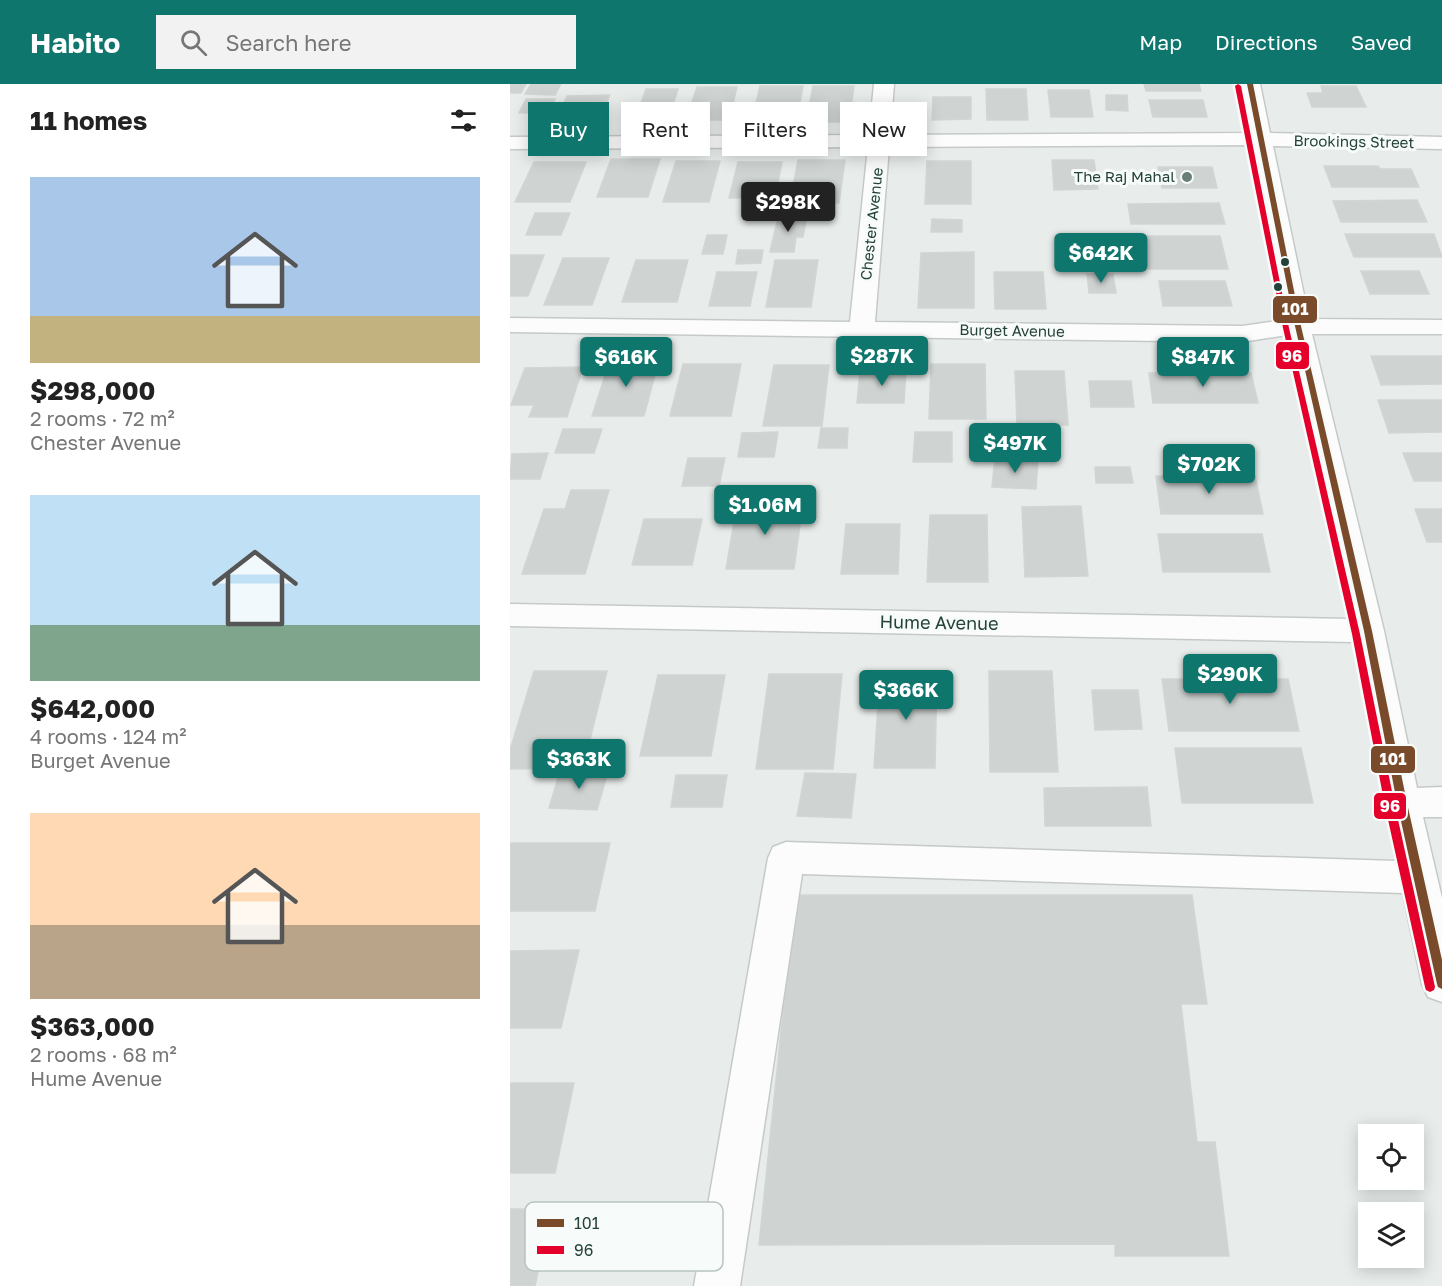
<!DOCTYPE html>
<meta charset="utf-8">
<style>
:root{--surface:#fff;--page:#f2f2f2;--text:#222;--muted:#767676;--accent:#0f766e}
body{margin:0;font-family:"Golos Text",sans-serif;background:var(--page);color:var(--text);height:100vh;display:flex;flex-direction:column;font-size:22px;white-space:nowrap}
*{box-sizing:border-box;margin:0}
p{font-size:20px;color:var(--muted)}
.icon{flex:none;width:33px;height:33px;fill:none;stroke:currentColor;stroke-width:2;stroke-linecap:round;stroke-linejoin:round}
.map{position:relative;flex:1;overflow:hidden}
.side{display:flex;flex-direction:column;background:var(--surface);width:510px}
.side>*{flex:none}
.banner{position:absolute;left:18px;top:18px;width:570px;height:54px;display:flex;gap:12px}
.tools{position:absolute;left:848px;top:1040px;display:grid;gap:12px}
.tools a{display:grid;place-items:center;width:66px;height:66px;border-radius:0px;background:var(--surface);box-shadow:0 3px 15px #0003;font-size:30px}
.price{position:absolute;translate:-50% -51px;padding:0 14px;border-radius:6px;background:var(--accent);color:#fff;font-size:20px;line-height:39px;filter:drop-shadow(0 2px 3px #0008)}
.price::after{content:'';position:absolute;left:50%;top:36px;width:18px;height:14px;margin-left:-9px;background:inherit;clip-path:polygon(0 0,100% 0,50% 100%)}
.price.current{background:#222;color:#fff}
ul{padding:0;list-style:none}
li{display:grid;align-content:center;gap:12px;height:318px;padding:0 30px}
li span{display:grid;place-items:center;height:186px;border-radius:0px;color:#555}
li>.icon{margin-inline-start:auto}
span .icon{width:108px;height:108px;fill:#fffc;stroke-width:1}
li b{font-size:26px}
h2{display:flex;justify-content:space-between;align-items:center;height:72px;padding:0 30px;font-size:26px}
.tag{padding:0 21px;border-radius:0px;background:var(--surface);box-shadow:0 3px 15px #0003;font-size:21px;line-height:54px}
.tag.current{background:var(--accent);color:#fff}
header{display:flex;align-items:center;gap:36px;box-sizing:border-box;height:84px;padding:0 30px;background:var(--accent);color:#fff}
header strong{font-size:28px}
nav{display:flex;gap:33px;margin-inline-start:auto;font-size:21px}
.search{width:420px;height:54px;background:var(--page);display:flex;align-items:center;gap:15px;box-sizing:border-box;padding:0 21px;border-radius:0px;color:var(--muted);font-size:22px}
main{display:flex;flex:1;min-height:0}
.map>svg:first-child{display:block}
</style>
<header>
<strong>Habito</strong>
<div class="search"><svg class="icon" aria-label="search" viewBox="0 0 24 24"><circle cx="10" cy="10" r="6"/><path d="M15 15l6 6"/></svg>Search here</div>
<nav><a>Map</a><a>Directions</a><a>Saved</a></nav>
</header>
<main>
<section class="side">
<h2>11 homes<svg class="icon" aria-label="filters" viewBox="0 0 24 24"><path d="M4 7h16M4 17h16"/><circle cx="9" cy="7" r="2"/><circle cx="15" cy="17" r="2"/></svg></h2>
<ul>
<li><span style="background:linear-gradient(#a9c7e8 75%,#c2b280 0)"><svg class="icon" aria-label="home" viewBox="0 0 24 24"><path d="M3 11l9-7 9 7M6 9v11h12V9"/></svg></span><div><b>$298,000</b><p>2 rooms · 72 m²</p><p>Chester Avenue</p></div></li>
<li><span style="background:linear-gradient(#bfe0f5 70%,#7fa58c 0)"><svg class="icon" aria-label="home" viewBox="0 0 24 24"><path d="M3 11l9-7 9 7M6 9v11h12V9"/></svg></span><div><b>$642,000</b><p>4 rooms · 124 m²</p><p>Burget Avenue</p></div></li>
<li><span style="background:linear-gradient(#ffd9b3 60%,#b9a48a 0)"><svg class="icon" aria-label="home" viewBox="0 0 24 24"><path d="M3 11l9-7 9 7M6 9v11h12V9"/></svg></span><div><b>$363,000</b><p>2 rooms · 68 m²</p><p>Hume Avenue</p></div></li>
</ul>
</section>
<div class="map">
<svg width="932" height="1202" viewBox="0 0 932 1202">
<rect width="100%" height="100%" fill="#e8edeb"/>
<g fill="#cfd4d2" stroke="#d1d6d4" stroke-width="1.5">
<path d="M0 0H16L11 9H0Z"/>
<path d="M21 0H51L45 11 15 10Z"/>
<path d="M634 0H689L691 7H636Z"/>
<path d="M250 2H293L287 36H242Z"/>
<path d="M303 2H344L339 38H296Z"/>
<path d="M811 2H846L856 23H802L797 9H813Z"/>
<path d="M187 3H227L219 36H176Z"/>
<path d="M136 5H168L159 33H126Z"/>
<path d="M476 5H516L518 36H477Z"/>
<path d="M538 6H579L583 33H541Z"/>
<path d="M100 11 90 34H47L57 12Z"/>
<path d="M596 11H617L618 27 596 26Z"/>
<path d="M423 13H461V35L422 36Z"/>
<path d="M16 15H45L38 29H9Z"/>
<path d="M639 16H693L697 33H643Z"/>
<path d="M101 75H150L138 113H87Z"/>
<path d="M288 76H335L329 119H280Z"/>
<path d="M542 76H584L588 105 544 106Z"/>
<path d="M166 77H210L199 118H153Z"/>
<path d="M417 77H461V120H415Z"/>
<path d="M24 78H76L60 118H5Z"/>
<path d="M228 78H272L265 114H219Z"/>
<path d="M814 82H868L870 85H901L909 103H822Z"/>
<path d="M648 83H702L707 104H652Z"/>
<path d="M907 116 917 138H831L823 117Z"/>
<path d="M709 119 715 140H621L618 120Z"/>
<path d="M25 129H60L51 151H16Z"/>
<path d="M297 132 293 153H286L284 168H260L268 133Z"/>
<path d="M422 135 452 136V148H421Z"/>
<path d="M835 150H924L932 173H844Z"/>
<path d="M197 151H217L213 170H192Z"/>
<path d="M627 152H710L718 185H632Z"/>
<path d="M228 166H253L251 179 226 180Z"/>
<path d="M464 168V224H408L411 169Z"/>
<path d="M0 171H34L18 212H0Z"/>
<path d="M53 174H99L82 221H34Z"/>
<path d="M126 176H178L167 218H112Z"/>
<path d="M265 176H308L301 223H256Z"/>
<path d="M851 187H909L919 210H860Z"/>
<path d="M207 188H247L240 222H199Z"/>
<path d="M484 188H533L536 225H485Z"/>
<path d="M577 190H603L606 209H579Z"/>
<path d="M649 197H715L722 222H653Z"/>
<path d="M861 272H932V300L871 301Z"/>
<path d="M100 276H149L134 332H82Z"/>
<path d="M173 280H231L221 332H160Z"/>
<path d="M421 280H475L476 335H419Z"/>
<path d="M264 281H319L312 342H253Z"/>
<path d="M73 283 57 333H19L24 321H1L15 284Z"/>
<path d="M350 286H396L394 319H347Z"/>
<path d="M505 287H554L558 341H507Z"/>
<path d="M639 289H741L748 319H643Z"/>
<path d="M579 297H621L624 323H581Z"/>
<path d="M868 316H932V348L879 349Z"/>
<path d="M311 344H338L337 364H308Z"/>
<path d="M53 345H92L84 369H45Z"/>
<path d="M268 348 264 373H228L232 349Z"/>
<path d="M405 348H442V378H403Z"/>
<path d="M38 369 30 395H0L2 370Z"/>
<path d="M893 369H932V397H904Z"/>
<path d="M178 374H215L209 402H172Z"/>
<path d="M485 374 528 376 526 405 482 403Z"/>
<path d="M585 383H620L623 399H586Z"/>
<path d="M646 392H745L753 430H651Z"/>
<path d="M61 406H99L75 490H12L34 425H55Z"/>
<path d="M293 419 284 485H216L227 420Z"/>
<path d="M571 422 578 492 515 493 512 423Z"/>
<path d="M905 425H932V458H917Z"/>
<path d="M420 431H477L478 498H417Z"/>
<path d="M134 435H192L182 481H122Z"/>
<path d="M336 440H390L388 490H331Z"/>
<path d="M648 450H752L760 488H653Z"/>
<path d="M24 587H97L73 684 0 685V666Z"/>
<path d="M479 587H542L548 688H480Z"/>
<path d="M370 588H427L425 684H364Z"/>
<path d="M259 590H332L323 685H246Z"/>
<path d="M148 591H215L201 672H130Z"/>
<path d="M652 595H778L789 647H659Z"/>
<path d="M582 606H628L632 645 585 646Z"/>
<path d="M665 664H791L803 719H672Z"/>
<path d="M50 687 98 688 87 726 39 724Z"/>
<path d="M295 689 346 690 341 734 287 732Z"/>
<path d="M166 691H217L212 723H161Z"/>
<path d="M637 703 641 742H535L534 704Z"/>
<path d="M0 759H100L85 827H0Z"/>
<path d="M285 811H682L697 920H671L687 1058H705L719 1172H605V1160L249 1161Z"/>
<path d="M69 866 51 944H0V867Z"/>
<path d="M0 999H64L45 1089H0Z"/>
<path d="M0 1125H41L25 1202H0Z"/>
</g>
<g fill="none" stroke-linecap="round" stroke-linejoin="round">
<defs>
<path id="minor" d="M364 0H384L380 51 739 49 730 0H750L760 49 932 53V65L763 62 799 235 932 236V250H802L874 547 907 704 932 703V733H913L932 814V918L918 913 912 900 893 809 292 790 230 1202H184L258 774 263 763 276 758 886 777 844 558 0 542V520L840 535 777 251 732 258 0 248V234L340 238 358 63 0 65V53L359 51ZM742 61 774 236 732 242 365 238 379 63Z"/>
</defs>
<use href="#minor" stroke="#c5cac8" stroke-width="3"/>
<use href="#minor" fill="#fcfcfc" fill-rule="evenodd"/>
<defs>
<path id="bus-1" d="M737 0H743L791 242 862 547 897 719 932 876V905L928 903 927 900 887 719 854 547 785 242Z"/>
<path id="bus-2" d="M728 0 731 2 779 244 850 550 885 722 925 903 924 906 920 908 916 906 915 903 875 722 842 550 773 244 725 2Z"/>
</defs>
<use href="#bus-1" stroke="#f7fbf9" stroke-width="5"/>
<use href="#bus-2" stroke="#f7fbf9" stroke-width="5"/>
<use href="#bus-1" fill="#7a4b2a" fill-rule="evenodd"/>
<use href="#bus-2" fill="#e4002b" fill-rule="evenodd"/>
</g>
<circle fill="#697e78" stroke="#f7fbf9" stroke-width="2" cx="677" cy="93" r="6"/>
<g fill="#24423a" stroke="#f7fbf9" stroke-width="2">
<circle cx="775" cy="178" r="5"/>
<circle cx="768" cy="203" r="5"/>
</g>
<g text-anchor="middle" stroke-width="6" stroke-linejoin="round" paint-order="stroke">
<g font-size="15" fill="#24423a" stroke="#f7fbf9">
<text transform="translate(844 58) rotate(1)" y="5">Brookings Street</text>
<text transform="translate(362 140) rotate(-84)" y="5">Chester Avenue</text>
<text transform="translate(502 247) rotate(1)" y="5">Burget Avenue</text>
</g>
<g font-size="15" fill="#24423a" stroke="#f7fbf9" text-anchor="end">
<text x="665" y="98">The Raj Mahal</text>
</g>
<g font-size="18" fill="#24423a" stroke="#f7fbf9">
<text transform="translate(429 539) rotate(1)" y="6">Hume Avenue</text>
</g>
</g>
<rect x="15" y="1118" width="198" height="69" rx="9" fill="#f7fbf9" stroke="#b8c4c0" stroke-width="1.5"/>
<rect x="27" y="1135" width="27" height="8" fill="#7a4b2a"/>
<rect x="27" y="1162" width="27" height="8" fill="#e4002b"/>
<g font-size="16" fill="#24423a">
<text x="64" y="1145">101</text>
<text x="64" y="1172">96</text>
</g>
<g stroke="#f7fbf9" stroke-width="2">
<rect x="762" y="211" width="46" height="29" rx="6" fill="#7a4b2a"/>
<rect x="765" y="257" width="35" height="29" rx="6" fill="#e4002b"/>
<rect x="860" y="661" width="46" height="29" rx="6" fill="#7a4b2a"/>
<rect x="863" y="708" width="34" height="28" rx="6" fill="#e4002b"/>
</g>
<g font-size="16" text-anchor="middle" font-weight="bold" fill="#fff">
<text x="785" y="231">101</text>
<text x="782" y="278">96</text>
<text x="883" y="681">101</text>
<text x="880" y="728">96</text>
</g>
</svg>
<div class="tools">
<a><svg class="icon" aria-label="locate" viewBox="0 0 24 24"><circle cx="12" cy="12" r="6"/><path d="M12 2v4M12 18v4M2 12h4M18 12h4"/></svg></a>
<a><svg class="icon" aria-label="layers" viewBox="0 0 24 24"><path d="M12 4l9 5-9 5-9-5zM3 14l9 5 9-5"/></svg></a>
</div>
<b class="price current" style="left:278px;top:149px">$298K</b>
<b class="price" style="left:591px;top:200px">$642K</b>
<b class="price" style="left:372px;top:303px">$287K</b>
<b class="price" style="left:116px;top:304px">$616K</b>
<b class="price" style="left:693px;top:304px">$847K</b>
<b class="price" style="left:505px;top:390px">$497K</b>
<b class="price" style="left:699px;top:411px">$702K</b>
<b class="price" style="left:255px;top:452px">$1.06M</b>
<b class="price" style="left:720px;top:621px">$290K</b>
<b class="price" style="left:396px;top:637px">$366K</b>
<b class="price" style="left:69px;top:706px">$363K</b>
<div class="banner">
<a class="tag current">Buy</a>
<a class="tag">Rent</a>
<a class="tag">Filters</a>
<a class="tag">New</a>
</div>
</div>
</main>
